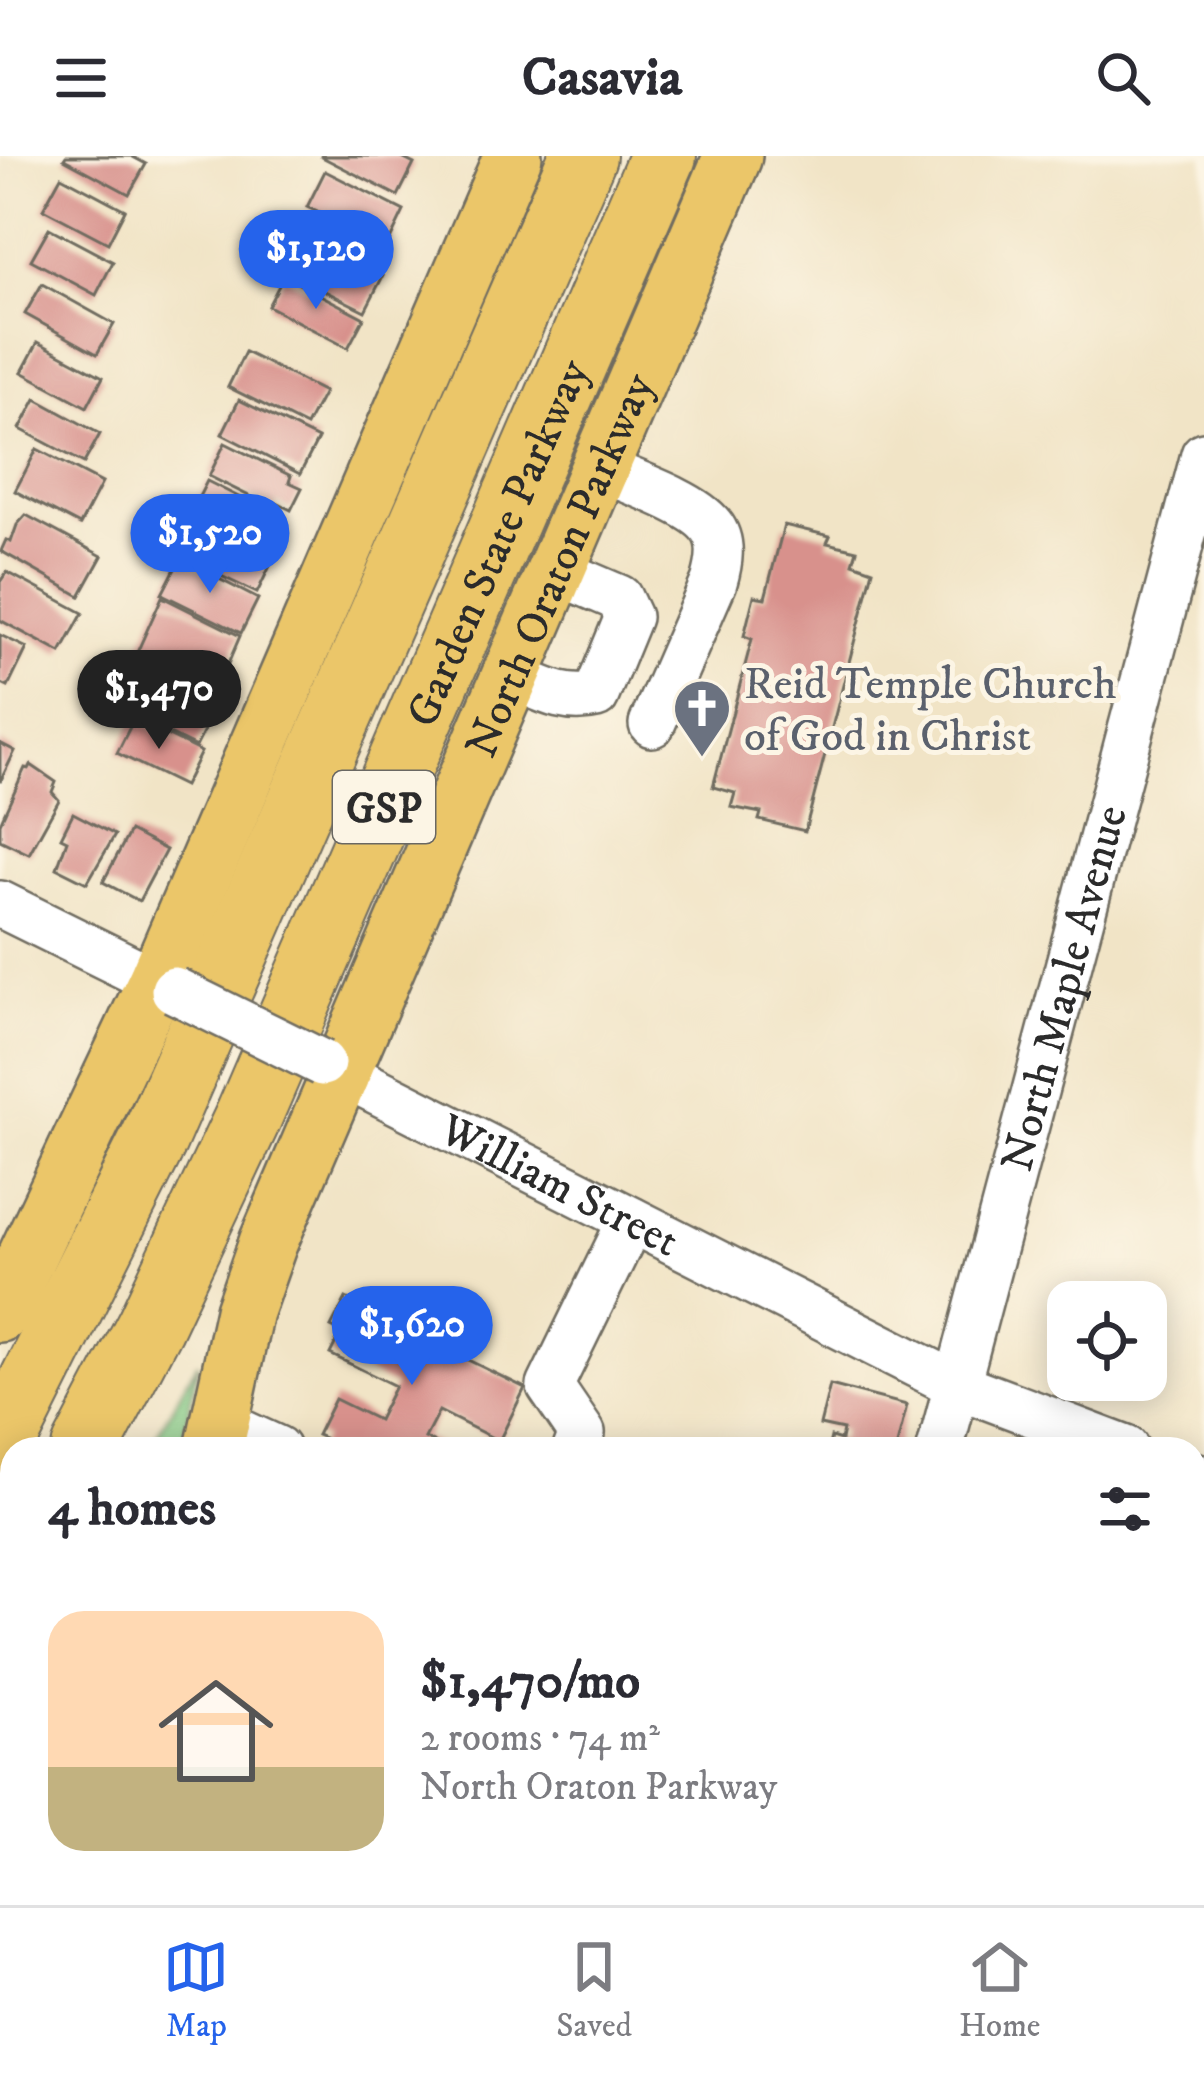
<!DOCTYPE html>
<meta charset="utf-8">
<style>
:root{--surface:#fff;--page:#f7f7f7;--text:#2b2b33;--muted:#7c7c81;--line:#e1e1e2;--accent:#2563eb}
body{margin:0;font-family:"IM FELL DW Pica",serif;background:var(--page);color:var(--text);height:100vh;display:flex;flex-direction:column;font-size:45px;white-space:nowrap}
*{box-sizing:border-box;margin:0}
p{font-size:39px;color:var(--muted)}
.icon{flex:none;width:66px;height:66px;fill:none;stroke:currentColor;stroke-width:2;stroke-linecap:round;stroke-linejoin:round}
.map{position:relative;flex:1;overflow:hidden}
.panel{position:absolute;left:0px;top:1281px;width:1206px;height:468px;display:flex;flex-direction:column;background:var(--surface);border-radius:36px 36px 0 0;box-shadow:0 6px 30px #0003}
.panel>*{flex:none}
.fabs{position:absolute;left:1047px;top:1125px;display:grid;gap:24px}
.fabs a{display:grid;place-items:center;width:120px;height:120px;border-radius:24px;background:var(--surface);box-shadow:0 6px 30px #0003;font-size:60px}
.price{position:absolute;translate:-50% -102px;padding:0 27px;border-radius:42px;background:var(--accent);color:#fff;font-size:39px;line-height:78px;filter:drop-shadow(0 3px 6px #0008)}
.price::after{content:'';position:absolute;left:50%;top:72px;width:36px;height:27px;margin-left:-18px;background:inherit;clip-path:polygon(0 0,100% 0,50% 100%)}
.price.on{background:#222;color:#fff}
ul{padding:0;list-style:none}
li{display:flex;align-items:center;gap:36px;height:300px;padding:0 48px}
li span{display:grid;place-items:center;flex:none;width:336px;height:240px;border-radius:36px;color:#555}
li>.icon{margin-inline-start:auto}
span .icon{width:144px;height:144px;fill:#fffc;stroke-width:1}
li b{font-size:51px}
h2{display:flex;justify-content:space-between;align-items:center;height:144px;padding:0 48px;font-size:51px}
header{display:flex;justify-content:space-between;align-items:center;height:156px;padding:0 48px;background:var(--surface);font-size:54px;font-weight:700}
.dock{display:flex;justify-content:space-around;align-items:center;height:168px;border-top:3px solid var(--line);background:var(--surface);font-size:33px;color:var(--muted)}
.dock a{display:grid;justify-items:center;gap:6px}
.dock .on{color:var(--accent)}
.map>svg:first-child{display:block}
</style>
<header><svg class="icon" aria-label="menu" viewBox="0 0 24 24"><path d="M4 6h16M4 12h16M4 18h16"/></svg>Casavia<svg class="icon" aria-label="search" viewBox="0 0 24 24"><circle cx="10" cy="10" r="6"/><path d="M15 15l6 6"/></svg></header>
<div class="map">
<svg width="1204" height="1749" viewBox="0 0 1204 1749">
<rect width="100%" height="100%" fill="#fcf5e5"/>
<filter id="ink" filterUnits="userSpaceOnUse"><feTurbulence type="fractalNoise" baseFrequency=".00833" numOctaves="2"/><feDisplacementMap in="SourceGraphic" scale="24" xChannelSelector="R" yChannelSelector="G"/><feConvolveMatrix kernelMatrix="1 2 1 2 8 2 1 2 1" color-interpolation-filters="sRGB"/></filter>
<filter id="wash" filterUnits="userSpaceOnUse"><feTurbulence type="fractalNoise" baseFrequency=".004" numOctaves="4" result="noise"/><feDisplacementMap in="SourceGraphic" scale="48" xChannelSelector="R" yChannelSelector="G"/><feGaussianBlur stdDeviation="2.7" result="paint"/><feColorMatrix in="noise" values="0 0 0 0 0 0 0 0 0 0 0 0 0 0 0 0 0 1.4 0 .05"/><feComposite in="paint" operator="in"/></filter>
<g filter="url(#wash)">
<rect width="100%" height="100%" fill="#f1e4c6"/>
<g fill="#81c782" stroke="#567956" stroke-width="3">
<path d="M198 1206 182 1293H149Z"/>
<path d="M12 1537V1707L0 1725V1559Z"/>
</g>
<g id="blocks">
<g fill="#d8918c">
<path d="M66 0H131L146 8 129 38 64 3Z"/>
<path d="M320 0H398L414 8 398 40Z"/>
<path d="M325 15 404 55 389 86 379 81 369 100 335 83 343 68 307 51Z"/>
<path d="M61 20 125 54 108 87 43 53Z"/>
<path d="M49 72 113 106 96 139 31 104Z"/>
<path d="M304 81 383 120 365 155 287 116Z"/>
<path d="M284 120 364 162 348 192 268 150Z"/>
<path d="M42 128 114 168 97 198 25 158Z"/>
<path d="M38 186 103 221 87 251 22 216Z"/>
<path d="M245 196 324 236 306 270 228 231Z"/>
<path d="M36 243 100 278 84 307 20 273Z"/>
<path d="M239 244 318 283 300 318 222 278Z"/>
<path d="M225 287 291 320 289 326 302 332 291 354 277 347 275 353 209 320Z"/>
<path d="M37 293 102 327 80 369 15 335Z"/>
<path d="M207 325 286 365 268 399 189 360Z"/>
<path d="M26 359 102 400 80 440 1 395 6 384 11 386 17 369Z"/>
<path d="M191 367 270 410 257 437 175 398Z"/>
<path d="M784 369 830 380 827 387 857 394 853 407 873 414 805 675 759 664 761 657 731 651 735 637 713 631 752 483 744 480 754 440 765 442Z"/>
<path d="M180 403 258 443 241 477 162 438Z"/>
<path d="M7 416 83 457 61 497 0 464V426Z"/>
<path d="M162 441 240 480 209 552 130 512Z"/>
<path d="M0 479 27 492 8 531 0 527Z"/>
<path d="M134 517 213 557 196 591 117 552Z"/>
<path d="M134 563 201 596 184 630 117 597Z"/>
<path d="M0 587 15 595 0 626Z"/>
<path d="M31 609 56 626 52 636 59 644 29 698 0 684V667L25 612 29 613Z"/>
<path d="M73 657 115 679 87 727 57 712 67 684 61 681Z"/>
<path d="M130 675 166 694 139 745 103 726Z"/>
<path d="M346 1142 412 1175 401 1196 411 1201 421 1181 525 1232 499 1285 439 1255 425 1282 447 1293H318L324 1282 317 1279 335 1243 378 1264 395 1230 330 1198 341 1176 331 1171Z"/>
<path d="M830 1229 907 1249 896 1293H828L831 1281 841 1284 843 1274 820 1269Z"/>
<path d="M1195 1386 1204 1388V1520L1194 1517Z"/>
<path d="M896 1737H906L949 1749H893Z"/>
</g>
</g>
</g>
<g filter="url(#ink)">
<use href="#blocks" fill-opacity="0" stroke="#706c61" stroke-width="3"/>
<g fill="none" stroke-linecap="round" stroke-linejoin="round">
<defs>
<g id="minor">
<path d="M600 312C628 325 693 346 711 370 724 386 719 409 714 426L652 568"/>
<path d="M511 520C540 532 564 547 596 539L628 461 619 442 556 415"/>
<path d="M0 748 174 834"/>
<path id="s1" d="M322 907 957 1229 1126 1293"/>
<path d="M220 1267 277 1293"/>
<path d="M576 1293 582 1277 550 1230 631 1064"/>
<path id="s2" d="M940 1293 1204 299"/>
<path d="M1194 1319 1204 1322"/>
<path d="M1194 1534 1204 1536"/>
<path d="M822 1749 825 1737"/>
</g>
<g id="major">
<path d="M0 1157 157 825 513 0"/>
<path id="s3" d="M214 1293 244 1155 268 1087 733 0"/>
<path d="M19 1749 27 1737"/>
</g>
<g id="highway">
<path d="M0 1291 154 983 583 0"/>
<path id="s4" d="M85 1293 150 1169 249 959 663 0"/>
<path d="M0 1450 12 1428"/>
</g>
</defs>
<use href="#minor" stroke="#706c61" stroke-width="50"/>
<use href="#major" stroke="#706c61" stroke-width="62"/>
<use href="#highway" stroke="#706c61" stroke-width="70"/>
<use href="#minor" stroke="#fff" stroke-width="45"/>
<use href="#major" stroke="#ebc669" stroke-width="57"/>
<use href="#highway" stroke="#ebc669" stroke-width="66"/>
<defs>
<path id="minor-bridge" d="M174 834 322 907"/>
</defs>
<use href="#minor-bridge" stroke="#706c61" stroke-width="50" stroke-linecap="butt"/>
<use href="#minor-bridge" stroke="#fff" stroke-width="45"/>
</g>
</g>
<defs>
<symbol id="church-pin" viewBox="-11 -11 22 30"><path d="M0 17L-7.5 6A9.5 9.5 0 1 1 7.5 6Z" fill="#6b7280" stroke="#fcf5e5"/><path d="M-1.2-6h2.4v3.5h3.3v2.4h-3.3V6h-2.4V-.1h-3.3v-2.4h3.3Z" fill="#fff"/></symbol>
</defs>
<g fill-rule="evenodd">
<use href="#church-pin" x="669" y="519" width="66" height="90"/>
</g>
<g text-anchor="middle" stroke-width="10" stroke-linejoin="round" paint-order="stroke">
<rect fill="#fcf5e5" stroke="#6a6863" stroke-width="3" x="333" y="615" width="102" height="72" rx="9"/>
<g font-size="42" font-weight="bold" fill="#2b2b2b">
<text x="384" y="666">GSP</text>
</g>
<g font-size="45" fill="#2b2b2b" stroke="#fcf5e5">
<text dy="16" stroke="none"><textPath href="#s4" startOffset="996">Garden State Parkway</textPath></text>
<text dy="16" stroke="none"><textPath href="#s3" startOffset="951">North Oraton Parkway</textPath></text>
<text dy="16" stroke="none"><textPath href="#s2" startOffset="477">North Maple Avenue</textPath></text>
<text dy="16" stroke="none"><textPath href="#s1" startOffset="267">William Street</textPath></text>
</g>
<g font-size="45" fill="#5b616d" stroke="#fcf5e5" text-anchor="start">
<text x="744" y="542">Reid Temple Church<tspan x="744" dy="52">of God in Christ</tspan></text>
</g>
</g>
</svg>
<div class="fabs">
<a><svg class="icon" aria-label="locate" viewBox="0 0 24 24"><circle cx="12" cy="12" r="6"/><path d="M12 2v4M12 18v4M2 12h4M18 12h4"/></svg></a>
</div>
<b class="price" style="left:316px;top:156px">$1,120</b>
<b class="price" style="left:210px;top:440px">$1,520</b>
<b class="price on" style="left:159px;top:596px">$1,470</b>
<b class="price" style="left:412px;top:1232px">$1,620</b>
<section class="panel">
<h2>4 homes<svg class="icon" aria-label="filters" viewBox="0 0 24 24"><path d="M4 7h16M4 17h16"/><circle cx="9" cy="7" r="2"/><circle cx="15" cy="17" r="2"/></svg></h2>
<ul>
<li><span style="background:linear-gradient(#ffd9b3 65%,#c2b280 0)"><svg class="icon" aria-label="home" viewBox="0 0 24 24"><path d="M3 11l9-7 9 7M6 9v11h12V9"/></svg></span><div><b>$1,470/mo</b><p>2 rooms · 74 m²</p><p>North Oraton Parkway</p></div></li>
</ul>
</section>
</div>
<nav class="dock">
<a class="on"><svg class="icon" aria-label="map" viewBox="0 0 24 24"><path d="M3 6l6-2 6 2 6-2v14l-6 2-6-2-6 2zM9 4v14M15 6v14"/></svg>Map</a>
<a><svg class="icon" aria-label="saved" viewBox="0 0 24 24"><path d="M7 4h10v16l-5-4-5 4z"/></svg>Saved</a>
<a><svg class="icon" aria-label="home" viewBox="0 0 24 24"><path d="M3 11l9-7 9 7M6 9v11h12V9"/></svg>Home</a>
</nav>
